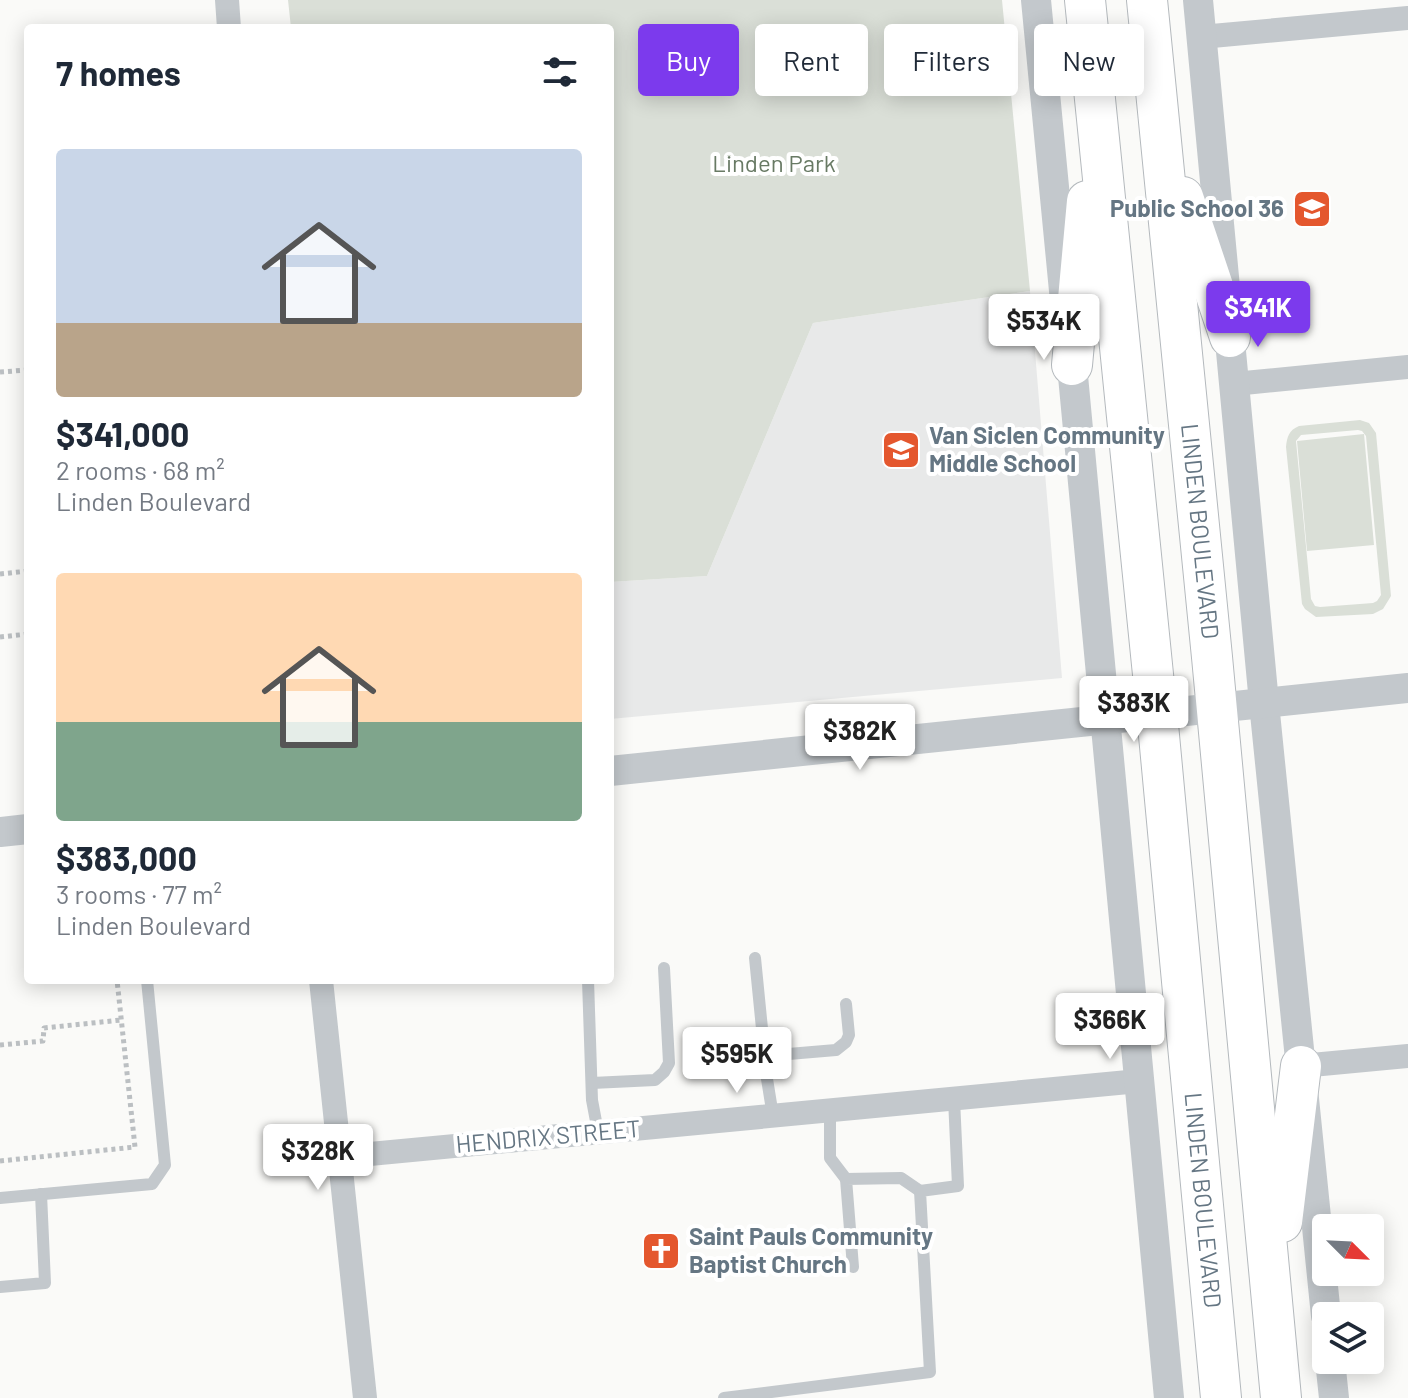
<!DOCTYPE html>
<meta charset="utf-8">
<style>
:root{--surface:#fff;--page:#f6f6f7;--text:#1f2937;--muted:#747a83;--accent:#7c3aed}
body{margin:0;font-family:Barlow,sans-serif;background:var(--page);color:var(--text);height:100vh;display:flex;flex-direction:column;font-size:30px;white-space:nowrap}
*{box-sizing:border-box;margin:0}
p{font-size:26px;color:var(--muted)}
.icon{flex:none;width:44px;height:44px;fill:none;stroke:currentColor;stroke-width:2;stroke-linecap:round;stroke-linejoin:round}
.map{position:relative;flex:1;overflow:hidden}
.panel{position:absolute;left:24px;top:24px;width:590px;height:960px;display:flex;flex-direction:column;background:var(--surface);border-radius:8px;box-shadow:0 4px 20px #0003}
.panel>*{flex:none}
.hud{position:absolute;left:638px;top:24px;width:650px;height:72px;display:flex;gap:16px}
.needle{width:52px;rotate:114deg}
.buttons{position:absolute;left:1312px;top:1214px;display:grid;gap:16px}
.buttons a{display:grid;place-items:center;width:72px;height:72px;border-radius:8px;background:var(--surface);box-shadow:0 4px 20px #0003;font-size:40px}
.price{position:absolute;translate:-50% -68px;padding:0 18px;border-radius:8px;background:#fff;color:#222;font-size:26px;line-height:52px;filter:drop-shadow(0 2px 4px #0008)}
.price::after{content:'';position:absolute;left:50%;top:48px;width:24px;height:18px;margin-left:-12px;background:inherit;clip-path:polygon(0 0,100% 0,50% 100%)}
.price.active{background:var(--accent);color:#fff}
ul{padding:0;list-style:none}
li{display:grid;align-content:center;gap:16px;height:424px;padding:0 32px}
li span{display:grid;place-items:center;height:248px;border-radius:8px;color:#555}
li>.icon{margin-inline-start:auto}
span .icon{width:144px;height:144px;fill:#fffc;stroke-width:1}
li b{font-size:34px}
h2{display:flex;justify-content:space-between;align-items:center;height:96px;padding:0 32px;font-size:34px}
.pill{padding:0 28px;border-radius:8px;background:var(--surface);box-shadow:0 4px 20px #0003;font-size:28px;line-height:72px}
.pill.active{background:var(--accent);color:#fff}
.map>svg:first-child{display:block}
</style>
<div class="map">
<svg width="1408" height="1398" viewBox="0 0 1408 1398">
<rect width="100%" height="100%" fill="#fafaf8"/>
<path fill="#e8e9e9" d="M1030 291 1062 678 610 719V582L707 576 813 323Z"/>
<g fill="#dadfd7" fill-rule="evenodd">
<path d="M288 0H1002L1030 291 813 323 707 576 610 582V28H291Z"/>
<path d="M1360 420 1369 423 1376 433 1391 596 1383 609 1373 614 1316 617 1305 609 1302 604 1286 447C1287 437 1289 430 1299 426ZM1358 430 1362 431 1366 436 1381 595 1377 601 1373 603 1320 607 1315 606 1311 599 1296 441 1301 435Z"/>
<path d="M1364 434 1374 545 1307 551 1297 441Z"/>
</g>
<g fill="none" stroke-linecap="round" stroke-linejoin="round">
<defs>
<g id="trunk">
<path id="s1" d="M1085 0 1157 714 1221 1398"/>
<path id="s2" d="M1147 0 1212 657 1281 1398"/>
<path d="M1183 197 1230 337"/>
<path d="M1072 365 1087 201"/>
<path d="M1282 1222 1301 1066"/>
</g>
</defs>
<use href="#trunk" stroke="#b4b9bd" stroke-width="42"/>
<g stroke="#bbbfc2" stroke-width="5" stroke-dasharray="4 4" stroke-linecap="butt">
<path d="M0 372 28 370"/>
<path d="M0 574 28 571"/>
<path d="M0 637 28 634"/>
<path d="M0 1045 43 1041 44 1028 121 1020"/>
<path d="M0 1161 135 1147 117 980"/>
</g>
<g stroke="#c3c8cc" stroke-width="12">
<path d="M755 958 767 1079 773 1116"/>
<path d="M588 980 592 1100 598 1132"/>
<path d="M765 1056 836 1050 846 1042 849 1035 846 1004"/>
<path d="M592 1083 655 1080 664 1072 669 1063 664 968"/>
<path d="M830 1110V1158L846 1179"/>
<path d="M0 1198 152 1184 165 1165 147 980"/>
<path d="M853 1267 846 1179 901 1178 920 1191"/>
<path d="M0 1287 45 1283 41 1194"/>
<path d="M724 1398 930 1372 920 1191 958 1186 954 1099"/>
</g>
<g stroke="#c3c8cc" stroke-width="24">
<path d="M227 0 229 28"/>
<path d="M1201 37 1408 18"/>
<path d="M1234 384 1408 367"/>
<path d="M321 980 365 1398"/>
<path d="M1301 1066 1408 1056"/>
<path d="M338 1157 1139 1081"/>
</g>
<g stroke="#c3c8cc" stroke-width="30">
<path d="M1036 0 1065 301"/>
<path d="M1198 0 1264 703 1326 1316"/>
<path d="M1070 344 1169 1398"/>
<path d="M610 771 1408 688"/>
<path d="M0 832 28 829"/>
<path d="M1330 1360 1334 1398"/>
</g>
<use href="#trunk" stroke="#fff" stroke-width="40"/>
</g>
<defs>
<symbol id="school-square" viewBox="-11 -11 22 22"><rect x="-9" y="-9" width="18" height="18" rx="4" fill="#e4572e" stroke="#fff"/><path d="M0-5L7-2L0 1L-7-2ZM-4 1L0 2.5L4 1V4Q0 6-4 4Z" fill="#fff"/></symbol>
<symbol id="church-square" viewBox="-11 -11 22 22"><rect x="-9" y="-9" width="18" height="18" rx="4" fill="#e4572e" stroke="#fff"/><path d="M-1.2-6h2.4v3.5h3.3v2.4h-3.3V6h-2.4V-.1h-3.3v-2.4h3.3Z" fill="#fff"/></symbol>
</defs>
<g fill-rule="evenodd">
<use href="#school-square" x="1290" y="187" width="44" height="44"/>
<use href="#school-square" x="879" y="428" width="44" height="44"/>
<use href="#church-square" x="639" y="1229" width="44" height="44"/>
</g>
<g text-anchor="middle" stroke-width="8" stroke-linejoin="round" paint-order="stroke">
<g font-size="24" fill="#687a64" stroke="#fff">
<text x="774" y="172">Linden Park</text>
</g>
<g font-size="24" font-weight="bold" fill="#657683" stroke="#fff" text-anchor="start">
<text x="1284" y="217" text-anchor="end">Public School 36</text>
<text x="929" y="444">Van Siclen Community<tspan x="929" dy="28">Middle School</tspan></text>
<text x="689" y="1245">Saint Pauls Community<tspan x="689" dy="28">Baptist Church</tspan></text>
</g>
<g font-size="24" fill="#657683" stroke="#fff">
<text dy="8" stroke="none"><textPath href="#s2" startOffset="534">LINDEN BOULEVARD</textPath></text>
<text transform="translate(548 1137) rotate(-5)" y="8">HENDRIX STREET</text>
<text dy="8" stroke="none"><textPath href="#s1" startOffset="1206">LINDEN BOULEVARD</textPath></text>
</g>
</g>
</svg>
<div class="buttons">
<a><svg class="needle" viewBox="-14 -14 28 28"><path d="M0-13l5 13h-10z" fill="#e53935"/><path d="M0 13l5-13h-10z" fill="#747a83"/></svg></a>
<a><svg class="icon" aria-label="layers" viewBox="0 0 24 24"><path d="M12 4l9 5-9 5-9-5zM3 14l9 5 9-5"/></svg></a>
</div>
<b class="price active" style="left:1258px;top:349px">$341K</b>
<b class="price" style="left:1044px;top:362px">$534K</b>
<b class="price" style="left:1134px;top:744px">$383K</b>
<b class="price" style="left:860px;top:772px">$382K</b>
<b class="price" style="left:1110px;top:1061px">$366K</b>
<b class="price" style="left:737px;top:1095px">$595K</b>
<b class="price" style="left:318px;top:1192px">$328K</b>
<div class="hud">
<a class="pill active">Buy</a>
<a class="pill">Rent</a>
<a class="pill">Filters</a>
<a class="pill">New</a>
</div>
<section class="panel">
<h2>7 homes<svg class="icon" aria-label="filters" viewBox="0 0 24 24"><path d="M4 7h16M4 17h16"/><circle cx="9" cy="7" r="2"/><circle cx="15" cy="17" r="2"/></svg></h2>
<ul>
<li><span style="background:linear-gradient(#c9d6e8 70%,#b9a48a 0)"><svg class="icon" aria-label="home" viewBox="0 0 24 24"><path d="M3 11l9-7 9 7M6 9v11h12V9"/></svg></span><div><b>$341,000</b><p>2 rooms · 68 m²</p><p>Linden Boulevard</p></div></li>
<li><span style="background:linear-gradient(#ffd9b3 60%,#7fa58c 0)"><svg class="icon" aria-label="home" viewBox="0 0 24 24"><path d="M3 11l9-7 9 7M6 9v11h12V9"/></svg></span><div><b>$383,000</b><p>3 rooms · 77 m²</p><p>Linden Boulevard</p></div></li>
</ul>
</section>
</div>
